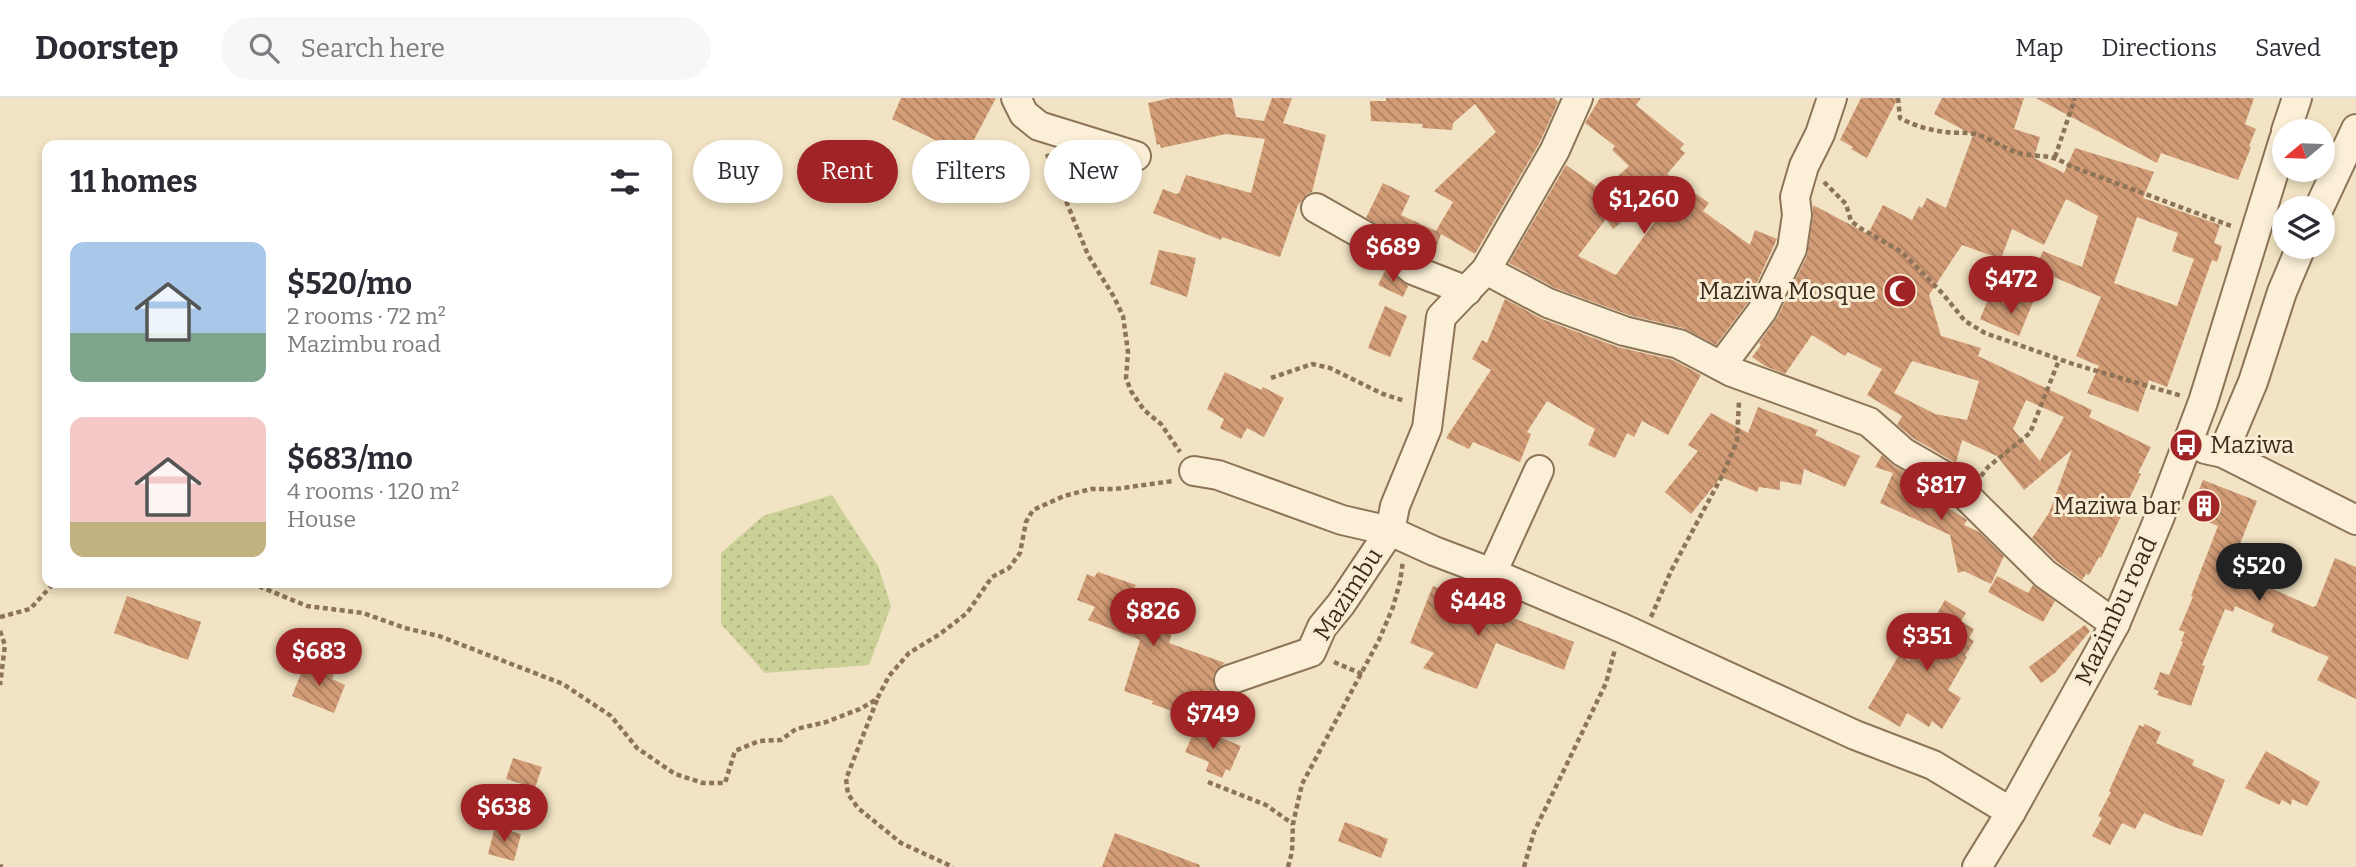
<!DOCTYPE html>
<meta charset="utf-8">
<style>
:root{--surface:#fff;--page:#f7f7f7;--text:#2b2b33;--muted:#7c7c81;--line:#e1e1e2;--accent:#a02426}
body{margin:0;font-family:Bitter,serif;background:var(--page);color:var(--text);height:100vh;display:flex;flex-direction:column;font-size:26px;white-space:nowrap}
*{box-sizing:border-box;margin:0}
p{font-size:23px;color:var(--muted)}
.icon{flex:none;width:38px;height:38px;fill:none;stroke:currentColor;stroke-width:2;stroke-linecap:round;stroke-linejoin:round}
.map{position:relative;flex:1;overflow:hidden}
.panel{position:absolute;left:42px;top:42px;width:630px;height:448px;display:flex;flex-direction:column;background:var(--surface);border-radius:14px;box-shadow:0 4px 10px #0003}
.panel>*{flex:none}
.hud{position:absolute;left:693px;top:42px;width:665px;height:63px;display:flex;gap:14px}
.needle{width:46px;rotate:251deg}
.buttons{position:absolute;left:2272px;top:21px;display:grid;gap:14px}
.buttons a{display:grid;place-items:center;width:63px;height:63px;border-radius:50%;background:var(--surface);box-shadow:0 4px 10px #0003;font-size:35px}
.price{position:absolute;translate:-50% -60px;padding:0 16px;border-radius:24px;background:var(--accent);color:#fff;font-size:23px;line-height:46px;filter:drop-shadow(0 2px 4px #0008)}
.price::after{content:'';position:absolute;left:50%;top:42px;width:21px;height:16px;margin-left:-10px;background:inherit;clip-path:polygon(0 0,100% 0,50% 100%)}
.price.current{background:#222;color:#fff}
ul{padding:0;list-style:none}
li{display:flex;align-items:center;gap:21px;height:175px;padding:0 28px}
li span{display:grid;place-items:center;flex:none;width:196px;height:140px;border-radius:14px;color:#555}
li>.icon{margin-inline-start:auto}
span .icon{width:84px;height:84px;fill:#fffc;stroke-width:1}
li b{font-size:30px}
h2{display:flex;justify-content:space-between;align-items:center;height:84px;padding:0 28px;font-size:30px}
.pill{padding:0 24px;border-radius:32px;background:var(--surface);box-shadow:0 4px 10px #0003;font-size:24px;line-height:63px}
.pill.current{background:var(--accent);color:#fff}
header{display:flex;align-items:center;gap:42px;box-sizing:border-box;height:98px;padding:0 35px;background:var(--surface);border-bottom:2px solid var(--line)}
header strong{font-size:33px}
nav{display:flex;gap:38px;margin-inline-start:auto;font-size:24px}
.search{width:490px;height:63px;background:var(--page);display:flex;align-items:center;gap:18px;box-sizing:border-box;padding:0 24px;border-radius:38px;color:var(--muted);font-size:26px}
.map>svg:first-child{display:block}
</style>
<header>
<strong>Doorstep</strong>
<div class="search"><svg class="icon" aria-label="search" viewBox="0 0 24 24"><circle cx="10" cy="10" r="6"/><path d="M15 15l6 6"/></svg>Search here</div>
<nav><a>Map</a><a>Directions</a><a>Saved</a></nav>
</header>
<div class="map">
<svg width="2356" height="769" viewBox="0 0 2356 769">
<defs>
<pattern id="grass-dots" width="8" height="8" patternUnits="userSpaceOnUse" patternTransform="scale(1.75)"><rect width="8" height="8" fill="#cad096"/><path d="M2 2h.1M6 6h.1" fill="none" stroke="#aeb381" stroke-width="1.8" stroke-linecap="round"/></pattern>
<pattern id="building-back-hatch" width="6" height="6" patternUnits="userSpaceOnUse" patternTransform="scale(1.75)"><rect width="6" height="6" fill="#d29c76"/><path d="M-1 5l2 2M0 0l6 6M5-1l2 2" fill="none" stroke="#ac7f60"/></pattern>
</defs>
<rect width="100%" height="100%" fill="#f1e3c3"/>
<path fill="url(#grass-dots)" d="M832 397 878 468 891 508 869 567 765 575 721 526V455L763 418Z"/>
<g fill="url(#building-back-hatch)" fill-rule="evenodd">
<path d="M901 0H996L966 57 892 21Z"/>
<path d="M1171 0H1232L1236 19 1264 23 1272 0H1292L1283 25 1326 37 1312 94 1307 96 1298 107 1280 159 1222 139 1221 142 1153 115 1163 91 1176 96 1179 95 1186 77 1251 95 1265 41 1226 36 1161 50 1160 46 1157 47 1148 5Z"/>
<path d="M1386 0H1554L1558 4 1540 44 1475 156 1441 136 1435 153 1427 150 1423 158 1398 137 1366 120 1383 85 1410 98 1401 117 1436 133 1453 104 1434 93 1496 34 1475 6 1453 25 1452 32 1422 30 1423 26 1371 23 1370 3H1386Z"/>
<path d="M1600 0H1641L1636 7 1684 46 1680 51 1685 55 1667 76 1674 81 1613 131 1606 121 1578 158 1616 177 1682 86 1709 105 1703 113 1750 147 1755 132 1777 141 1748 204 1716 247 1683 230 1629 217 1555 190 1509 165 1566 67 1597 89 1599 87 1604 91 1629 68 1612 52 1615 48 1585 25Z"/>
<path d="M1861 0H1898L1867 60 1851 51 1853 49 1840 42Z"/>
<path d="M1942 0H2024L2014 31 2040 39 2034 60 2064 75 2075 50 2154 74 2143 100 2220 127 2214 145 2222 148 2217 164 2212 162 2167 289 2149 282 2138 314 2087 295 2099 268 2076 258 2101 199 2035 171 2043 153 2082 169 2098 118 2066 101 2044 147 2012 131 2001 161 1962 147 1929 197 1941 238 1981 250 1978 258 2092 312 2089 319 2151 349 2138 375 2141 376 2101 460 2099 459 2089 477 2086 476 2082 482 2056 463 2032 440 2049 415 2072 352 2024 392 1997 358 1962 342 1956 365 1913 340 1897 327 1902 318 1867 297 1882 271 1848 254 1845 258 1812 237 1785 276 1765 268 1752 259 1761 247 1759 245 1777 220 1807 158 1813 119V107L1868 136 1883 107 1912 122 1919 108 1922 110 1927 100 1946 110 1973 37 1934 16ZM2137 119 2178 135 2172 153 2194 161 2177 208 2114 185ZM1912 263 1979 283 1967 322 1935 316 1894 295ZM2026 302 2064 319 2040 363 2013 331Z"/>
<path d="M2036 0H2254L2245 26 2256 31 2249 48 2251 49 2238 82 2161 55 2157 65Z"/>
<path d="M1159 152 1196 160 1187 199 1150 186Z"/>
<path d="M1386 171 1408 188 1403 199 1378 187Z"/>
<path d="M1997 180 2036 197 2019 238 1980 221Z"/>
<path d="M1505 201 1542 221 1618 249 1673 262 1701 277 1668 337 1642 323 1634 339 1627 335 1615 360 1588 347 1595 331 1547 303 1527 334 1531 336 1520 364 1473 344 1469 351 1446 340 1491 272 1472 261 1482 242 1487 245Z"/>
<path d="M1385 208 1407 218 1390 259 1368 250Z"/>
<path d="M1225 274 1261 292 1263 289 1284 300 1264 339 1247 330 1241 341 1220 330 1224 321 1207 311Z"/>
<path d="M1758 309 1818 332 1815 337 1860 358 1845 389 1804 371 1801 387 1780 383V392L1759 389 1757 394 1721 379 1691 416 1665 394 1698 353 1688 347 1711 315 1748 335Z"/>
<path d="M1882 357 1894 368 1938 393 1949 404 1947 409 1967 422 1964 427 1979 434 2004 458 1991 486 1964 473 1958 475 1950 437 1880 405 1893 375 1875 369Z"/>
<path d="M2203 382 2257 403 2238 451 2263 461 2255 483 2313 509 2316 508 2335 460 2356 469V601L2317 582 2329 559 2271 534 2274 526 2235 508 2233 514 2225 511 2202 567 2205 568 2191 608 2157 597 2159 593 2154 591 2160 574 2169 577 2183 544 2181 543 2185 534 2179 532 2193 499 2191 498 2218 428 2189 416Z"/>
<path d="M1098 474 1136 487 1134 490 1146 495 1142 503 1178 515 1169 545 1225 565 1217 571 1213 578 1216 591 1205 624 1152 606 1153 603 1124 593 1140 542 1088 522 1095 509 1077 502 1087 476 1094 479Z"/>
<path d="M1997 478 2028 495 2033 487 2055 503 2043 524 1988 494Z"/>
<path d="M1433 488 1574 544 1564 572 1496 545 1477 591 1423 570 1434 555 1410 545Z"/>
<path d="M127 498 201 524 188 562 114 535Z"/>
<path d="M1945 502 1966 515 1961 523 1974 531 1969 540 1974 543 1965 558 1967 559 1948 592 1961 600 1942 631 1932 623 1929 629 1907 615 1900 629 1868 610 1899 557 1909 563Z"/>
<path d="M2085 527 2090 533 2055 575 2041 585 2029 569Z"/>
<path d="M305 565 334 577 332 581 345 587 334 615 292 598Z"/>
<path d="M2145 626 2161 634 2156 645 2194 662 2192 667 2225 682 2202 738 2174 729 2144 715 2135 731 2122 725 2110 747 2092 738 2102 720 2098 718 2111 694 2109 693 2139 627 2143 629Z"/>
<path d="M1196 629 1241 648 1230 673 1226 671 1222 680 1206 673 1209 664 1185 654Z"/>
<path d="M2266 653 2320 684 2307 708 2292 701 2291 707 2282 702 2279 707 2245 690Z"/>
<path d="M513 660 542 669 535 690 506 681Z"/>
<path d="M1345 724 1388 741 1381 760 1338 743Z"/>
<path d="M495 729 521 736 514 763 488 756Z"/>
<path d="M1115 735 1200 767 1199 769H1102Z"/>
</g>
<g fill="none" stroke-linecap="round" stroke-linejoin="round">
<defs>
<g id="minor">
<path d="M1016 0 1024 16 1039 28 1136 58"/>
<path d="M1578 0 1555 52 1486 172 1441 219 1427 330 1395 408 1390 433 1434 453 1492 475 1622 530 1855 637 1933 667 2011 714"/>
<path d="M2286 33 2297 0"/>
<path d="M1316 110 1388 151 1413 172 1467 193"/>
<path d="M2319 110 2356 31"/>
<path d="M1486 172 1548 205 1624 233 1679 246 1732 274 1869 324 1903 354 1948 380 2045 476 2115 526"/>
<path d="M1721 268 1762 213 1792 151 1797 117 1795 99 1804 68 1820 36 1832 0"/>
<path d="M2205 351 2223 355 2356 422"/>
<path d="M2223 355 2253 284 2282 194 2301 149"/>
<path d="M1194 373 1218 377 1342 422 1390 433 1341 506 1322 529 1311 554 1229 582"/>
<path d="M1492 475 1539 372"/>
<path d="M1977 769 2011 714 2115 526 2160 418 2203 304 2284 41"/>
</g>
</defs>
<use href="#minor" stroke="#8d7458" stroke-width="32"/>
<g stroke="#8d7458" stroke-width="4.5" stroke-dasharray="5 3.5" stroke-linecap="butt">
<path d="M1898 0 1900 20C1914 28 1930 32 1946 34 1956 36 1967 33 1978 37 1994 42 2007 53 2023 56 2045 60 2049 55 2070 68L2234 129"/>
<path d="M1047 56 1088 157 1114 199 1123 218 1128 254 1126 280 1131 293 1144 312 1161 326 1180 354"/>
<path d="M2055 59 2075 0"/>
<path d="M1824 84 1846 106 1851 123 1860 130 1902 154 1943 196 1965 223 1985 235 2073 266 2182 298"/>
<path d="M1271 280 1312 266 1330 270 1383 296 1405 303"/>
<path d="M1981 378 1988 369 2030 335 2059 262"/>
<path d="M251 485 307 508 363 515 405 530 439 538 563 586 611 618 637 650 675 676 703 685H725L735 653 759 643 781 642 796 631 826 624 860 611 877 601 889 578 909 555 940 536 967 515 992 479 1009 470 1020 455 1026 424 1033 412 1064 398 1091 391H1115L1173 383"/>
<path d="M0 519 30 511 54 485"/>
<path d="M1651 519 1671 473 1722 378 1737 343 1739 303"/>
<path d="M0 533 5 547 0 587"/>
<path d="M1334 564 1362 576"/>
<path d="M877 602 846 681 848 696 858 710 901 745 953 769"/>
<path d="M1208 684 1266 707 1293 726"/>
<path d="M0 767 2 769"/>
<path d="M1288 769 1292 754 1293 726 1302 686 1379 542 1393 509 1400 484 1403 463"/>
<path d="M1524 769 1534 734 1606 585 1615 551"/>
</g>
<use href="#minor" stroke="#fbf0d7" stroke-width="28"/>
</g>
<defs>
<symbol id="mosque-disc" viewBox="-11 -11 22 22"><circle r="9.5" fill="#a02426" stroke="#f8edd3"/><path d="M3.5-4.9A6 6 0 1 0 3.5 4.9A5 5 0 1 1 3.5-4.9Z" fill="#fff"/></symbol>
<symbol id="bus-disc" viewBox="-11 -11 22 22"><circle r="9.5" fill="#a02426" stroke="#f8edd3"/><path d="M-5-6H5V4H4V6H2V4H-2V6H-4V4H-5ZM-3.5-4V0h7V-4ZM-3.5 1.2v1.5H-2V1.2ZM2 1.2v1.5H3.5V1.2Z" fill="#fff"/></symbol>
<symbol id="building-disc" viewBox="-11 -11 22 22"><circle r="9.5" fill="#a02426" stroke="#f8edd3"/><path d="M-4-6H4V6H1V3H-1V6H-4ZM-2.5-4.3h1.7v1.8h-1.7ZM.8-4.3h1.7v1.8H.8ZM-2.5-1h1.7V.8h-1.7ZM.8-1h1.7V.8H.8Z" fill="#fff"/></symbol>
</defs>
<g fill-rule="evenodd">
<use href="#mosque-disc" x="1881" y="174" width="38" height="38"/>
<use href="#bus-disc" x="2167" y="328" width="38" height="38"/>
<use href="#building-disc" x="2185" y="389" width="38" height="38"/>
</g>
<g text-anchor="middle" stroke-width="6" stroke-linejoin="round" paint-order="stroke">
<g font-size="24" fill="#3c2c1d" stroke="#f8edd3" text-anchor="end">
<text x="1876" y="201">Maziwa Mosque</text>
<text x="2210" y="355" text-anchor="start">Maziwa</text>
<text x="2180" y="416">Maziwa bar</text>
</g>
<g font-size="24" fill="#3c2c1d" stroke="#f8edd3">
<text transform="translate(1348 496) rotate(-57)" y="8">Mazimbu</text>
<text transform="translate(2116 513) rotate(-65)" y="8">Mazimbu road</text>
</g>
</g>
</svg>
<div class="buttons">
<a><svg class="needle" viewBox="-14 -14 28 28"><path d="M0-13l5 13h-10z" fill="#e53935"/><path d="M0 13l5-13h-10z" fill="#7c7c81"/></svg></a>
<a><svg class="icon" aria-label="layers" viewBox="0 0 24 24"><path d="M12 4l9 5-9 5-9-5zM3 14l9 5 9-5"/></svg></a>
</div>
<b class="price" style="left:1644px;top:138px">$1,260</b>
<b class="price" style="left:1393px;top:186px">$689</b>
<b class="price" style="left:2011px;top:218px">$472</b>
<b class="price" style="left:1941px;top:424px">$817</b>
<b class="price current" style="left:2259px;top:505px">$520</b>
<b class="price" style="left:1478px;top:540px">$448</b>
<b class="price" style="left:1153px;top:550px">$826</b>
<b class="price" style="left:1927px;top:575px">$351</b>
<b class="price" style="left:319px;top:590px">$683</b>
<b class="price" style="left:1213px;top:653px">$749</b>
<b class="price" style="left:504px;top:746px">$638</b>
<div class="hud">
<a class="pill">Buy</a>
<a class="pill current">Rent</a>
<a class="pill">Filters</a>
<a class="pill">New</a>
</div>
<section class="panel">
<h2>11 homes<svg class="icon" aria-label="filters" viewBox="0 0 24 24"><path d="M4 7h16M4 17h16"/><circle cx="9" cy="7" r="2"/><circle cx="15" cy="17" r="2"/></svg></h2>
<ul>
<li><span style="background:linear-gradient(#a9c7e8 65%,#7fa58c 0)"><svg class="icon" aria-label="home" viewBox="0 0 24 24"><path d="M3 11l9-7 9 7M6 9v11h12V9"/></svg></span><div><b>$520/mo</b><p>2 rooms · 72 m²</p><p>Mazimbu road</p></div></li>
<li><span style="background:linear-gradient(#f6c9c9 75%,#c2b280 0)"><svg class="icon" aria-label="home" viewBox="0 0 24 24"><path d="M3 11l9-7 9 7M6 9v11h12V9"/></svg></span><div><b>$683/mo</b><p>4 rooms · 120 m²</p><p>House</p></div></li>
</ul>
</section>
</div>
